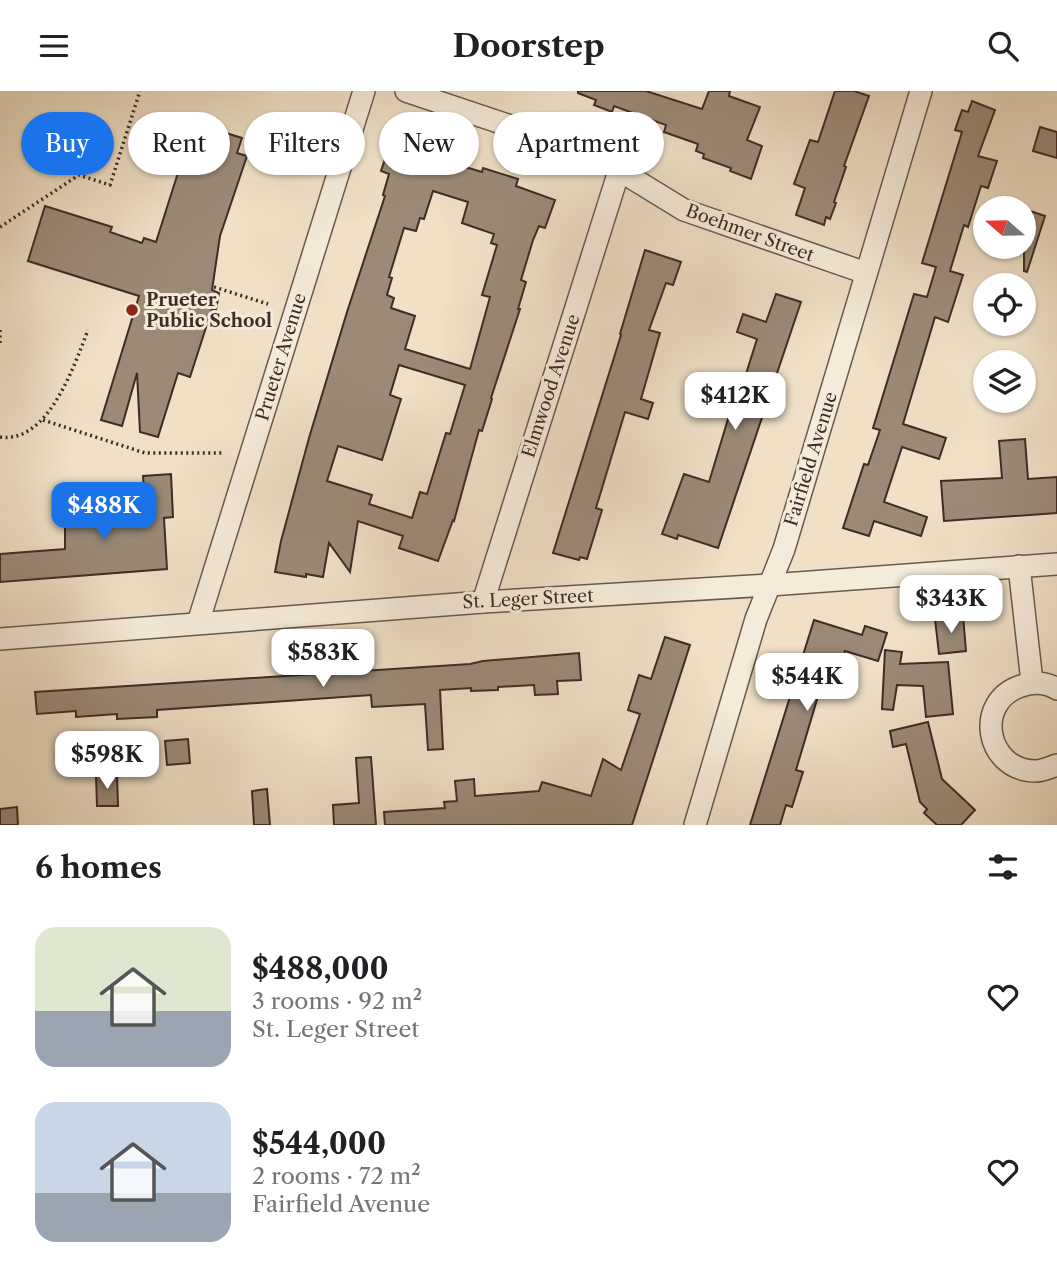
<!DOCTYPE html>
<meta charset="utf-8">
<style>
:root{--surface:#fff;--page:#f6f6f6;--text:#202124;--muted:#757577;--accent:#1a73e8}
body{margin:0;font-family:"Libre Caslon Text",serif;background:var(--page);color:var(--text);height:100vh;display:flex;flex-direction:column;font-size:26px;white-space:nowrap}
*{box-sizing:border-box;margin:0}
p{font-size:23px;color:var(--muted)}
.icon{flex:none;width:38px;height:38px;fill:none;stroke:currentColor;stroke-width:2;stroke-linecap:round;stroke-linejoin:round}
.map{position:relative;height:734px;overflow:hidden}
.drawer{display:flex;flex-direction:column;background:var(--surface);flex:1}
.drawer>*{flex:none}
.hud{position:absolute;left:21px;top:21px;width:700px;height:63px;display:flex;gap:14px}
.needle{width:46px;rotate:290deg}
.buttons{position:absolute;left:973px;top:105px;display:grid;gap:14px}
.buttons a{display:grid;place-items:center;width:63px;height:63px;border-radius:50%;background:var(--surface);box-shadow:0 2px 5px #0004;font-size:35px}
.price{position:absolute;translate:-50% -60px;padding:0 16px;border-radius:14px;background:#fff;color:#222;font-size:23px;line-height:46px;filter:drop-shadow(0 2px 4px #0008)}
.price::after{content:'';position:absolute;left:50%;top:42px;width:21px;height:16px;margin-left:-10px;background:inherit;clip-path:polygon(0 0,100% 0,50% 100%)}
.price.on{background:var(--accent);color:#fff}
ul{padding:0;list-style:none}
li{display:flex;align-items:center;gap:21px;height:175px;padding:0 35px}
li span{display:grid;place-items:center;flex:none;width:196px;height:140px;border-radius:21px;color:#555}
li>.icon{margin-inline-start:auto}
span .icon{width:84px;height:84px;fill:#fffc;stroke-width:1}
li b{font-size:30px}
h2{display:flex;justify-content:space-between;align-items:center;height:84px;padding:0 35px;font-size:30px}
.pill{padding:0 24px;border-radius:32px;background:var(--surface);box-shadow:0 2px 5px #0004;font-size:24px;line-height:63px}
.pill.on{background:var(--accent);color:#fff}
header{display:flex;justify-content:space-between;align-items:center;height:91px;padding:0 35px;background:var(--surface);font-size:32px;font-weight:700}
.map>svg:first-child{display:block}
</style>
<header><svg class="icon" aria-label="menu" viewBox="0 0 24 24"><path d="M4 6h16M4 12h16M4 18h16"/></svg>Doorstep<svg class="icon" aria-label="search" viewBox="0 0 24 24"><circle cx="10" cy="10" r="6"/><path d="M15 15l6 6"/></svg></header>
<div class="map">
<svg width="1057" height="734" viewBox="0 0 1057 734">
<rect width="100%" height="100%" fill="#efe0c6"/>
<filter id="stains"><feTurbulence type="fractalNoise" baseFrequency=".00286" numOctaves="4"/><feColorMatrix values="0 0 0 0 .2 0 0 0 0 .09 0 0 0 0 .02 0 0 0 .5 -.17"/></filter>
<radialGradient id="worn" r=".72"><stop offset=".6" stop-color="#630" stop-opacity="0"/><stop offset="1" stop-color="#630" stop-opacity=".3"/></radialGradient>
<g fill="#9b8a78" stroke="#402c24" stroke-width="2" fill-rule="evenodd">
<path d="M578 0H646L702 18 709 0H730L729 5 760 16 747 49 762 55 751 88 730 80 731 77 703 67 704 63 696 60 698 53 664 41 666 34 614 15 612 21 594 14 596 9 578 2Z"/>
<path d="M835 0H854L869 5 844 75 846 76 834 111 836 112 830 128 826 126 824 134 796 124 805 97 794 93 810 49 818 51Z"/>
<path d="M972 10 995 19 978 65 997 70 988 97 981 95 968 136 964 134 950 180 963 184 948 231 935 226 903 333 946 347 939 368 902 356 884 411 927 426 921 445 874 430 869 445 843 437 864 373 868 374 880 339 873 337 914 203 927 206 936 176 922 172 962 41 955 39 962 19 968 21Z"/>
<path d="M197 33 242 47 237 62 247 65 220 145 212 199 219 202 216 219 212 218 190 286 178 282 158 346 140 341 137 282 122 335 101 329 139 205 28 170 45 115 112 136 110 141 142 152 144 147 156 151 189 47 192 48Z"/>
<path d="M1040 36 1057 41V67L1033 60Z"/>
<path d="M391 50 426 62 425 64 482 81 483 77 518 88 516 95 555 109 545 137 539 135 533 149 521 189 526 191 518 218H520L491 307 492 308 482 340 479 339 454 430 453 429 438 470 399 457 403 445 358 430 350 481 329 452 323 486 306 483V486L275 481 281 450 309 347 347 221 385 105 383 104 389 83 381 80ZM433 100 468 111 462 132 494 143 491 152 497 154 482 204 490 206 470 278 405 258 415 225 391 217 394 207 387 204 392 187 389 186 404 137 416 140 420 127 424 128ZM399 274 465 294 450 343 446 342 427 403 420 401 412 427 369 413 372 404 327 390 338 355 382 369 401 308 390 304Z"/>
<path d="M1030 120 1045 125 1027 181 1024 180V138Z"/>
<path d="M645 159 681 171 673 194 666 192 649 239 660 242 641 308 653 312 648 328 625 321 596 417 602 419 587 468 580 466 579 469 553 462 621 244 620 243Z"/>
<path d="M776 203 801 211 718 457 678 444 677 448 662 443 684 383 709 391 741 285 745 286 757 248 737 241 743 223 766 231Z"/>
<path d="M1025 348 1028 388 1057 386V422L944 430 941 390 1002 387 999 350Z"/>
<path d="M171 383 173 426 164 427 167 478 0 491V463L65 458V432L108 429 109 415 145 413 143 385Z"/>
<path d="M963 525 966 560 939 563 935 528Z"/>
<path d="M814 529 862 544 865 535 887 542 878 570 845 560 842 570 832 567 829 576 827 575 796 679 803 681 792 716 786 714 780 734H750Z"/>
<path d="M665 546 690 554 632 734H385L384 721 445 717 444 711 457 710 455 690 474 688 475 705 539 700 542 691 591 705 603 668 621 679 640 623 628 619 639 584 651 588Z"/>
<path d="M885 559 902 561 900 573 948 571 953 623 926 626 923 595 897 594 893 619 882 618Z"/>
<path d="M579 562 581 589 557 590 558 603 535 604 534 594 498 596V599L471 600V597L440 599 443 658 428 659 425 613 372 616 371 604 157 619V626L117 628V623L76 626V620L37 623 35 601 470 573 483 570Z"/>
<path d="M928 631 942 688 975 719 961 734H937L924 722 927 718 920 711 906 653 893 656 890 640Z"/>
<path d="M188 648 190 672 167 674 165 650Z"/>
<path d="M371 666 376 734H334L333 714 359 712 356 667Z"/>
<path d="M117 684 118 715H97L96 685Z"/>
<path d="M267 698 270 734H254L252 700Z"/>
<path d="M17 716 18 734H0V718Z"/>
</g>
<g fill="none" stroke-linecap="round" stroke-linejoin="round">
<defs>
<g id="street">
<path d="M406 0 591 62 684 119 866 182"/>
<path d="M1019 475 1032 591"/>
<path d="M483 511 619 80"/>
<path d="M198 532 364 0"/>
<path d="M0 548 483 511 770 494 1057 473"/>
<path d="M1057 598C1046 591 1033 591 1021 595 973 611 986 680 1036 680 1043 680 1051 676 1057 674"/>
<path d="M695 734 756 528 784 458 921 0"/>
</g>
</defs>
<use href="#street" stroke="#6c594c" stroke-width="24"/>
<g stroke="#402c24" stroke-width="3.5" stroke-dasharray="2 3.5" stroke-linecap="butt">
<path d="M0 136 79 84 110 94 140 0"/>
<path d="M214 196 268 213"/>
<path d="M0 239V255"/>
<path d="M43 329 145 362H222"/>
<path d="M0 346C48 353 74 275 88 239"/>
</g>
<use href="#street" stroke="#f5ebda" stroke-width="21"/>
</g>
<circle fill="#8f2418" stroke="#f5ebda" stroke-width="2.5" cx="132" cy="219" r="7"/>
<g text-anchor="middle" stroke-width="6" stroke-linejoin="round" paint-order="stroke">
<g font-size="18" fill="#402c24" stroke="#f5ebda">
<text transform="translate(750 142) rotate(20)" y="6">Boehmer Street</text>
<text transform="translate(281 266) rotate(-73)" y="6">Prueter Avenue</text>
<text transform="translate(551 295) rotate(-72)" y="6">Elmwood Avenue</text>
<text transform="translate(811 368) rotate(-73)" y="6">Fairfield Avenue</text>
<text transform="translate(528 508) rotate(-3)" y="6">St. Leger Street</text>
</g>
<g font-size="18" font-weight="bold" fill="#402c24" stroke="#f5ebda" text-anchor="start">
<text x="146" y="215">Prueter<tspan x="146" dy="21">Public School</tspan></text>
</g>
</g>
<rect width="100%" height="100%" filter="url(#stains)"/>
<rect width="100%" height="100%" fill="url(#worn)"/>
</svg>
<div class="buttons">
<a><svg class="needle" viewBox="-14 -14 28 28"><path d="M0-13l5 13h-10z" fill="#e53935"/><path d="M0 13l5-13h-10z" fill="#757577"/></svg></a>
<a><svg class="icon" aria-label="locate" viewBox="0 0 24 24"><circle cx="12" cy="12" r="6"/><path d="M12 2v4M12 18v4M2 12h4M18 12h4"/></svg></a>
<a><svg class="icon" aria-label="layers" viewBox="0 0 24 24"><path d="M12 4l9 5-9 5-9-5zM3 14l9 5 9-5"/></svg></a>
</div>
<b class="price" style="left:735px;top:341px">$412K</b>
<b class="price on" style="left:104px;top:451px">$488K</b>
<b class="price" style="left:951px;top:544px">$343K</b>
<b class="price" style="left:323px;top:598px">$583K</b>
<b class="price" style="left:807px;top:622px">$544K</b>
<b class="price" style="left:107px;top:700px">$598K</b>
<div class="hud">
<a class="pill on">Buy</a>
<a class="pill">Rent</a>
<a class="pill">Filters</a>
<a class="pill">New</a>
<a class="pill">Apartment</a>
</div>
</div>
<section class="drawer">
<h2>6 homes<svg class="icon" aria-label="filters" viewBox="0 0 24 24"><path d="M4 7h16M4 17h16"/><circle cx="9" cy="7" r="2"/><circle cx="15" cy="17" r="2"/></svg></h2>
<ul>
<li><span style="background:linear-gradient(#dfe7d0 60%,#9aa5b1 0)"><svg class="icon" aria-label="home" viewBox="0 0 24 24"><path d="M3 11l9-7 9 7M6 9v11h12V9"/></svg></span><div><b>$488,000</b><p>3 rooms · 92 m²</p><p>St. Leger Street</p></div><svg class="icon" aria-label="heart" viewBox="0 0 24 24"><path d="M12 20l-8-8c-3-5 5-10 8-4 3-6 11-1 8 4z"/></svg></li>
<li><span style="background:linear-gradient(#c9d6e8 65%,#9aa5b1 0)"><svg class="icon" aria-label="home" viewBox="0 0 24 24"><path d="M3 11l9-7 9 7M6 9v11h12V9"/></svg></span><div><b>$544,000</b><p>2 rooms · 72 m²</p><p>Fairfield Avenue</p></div><svg class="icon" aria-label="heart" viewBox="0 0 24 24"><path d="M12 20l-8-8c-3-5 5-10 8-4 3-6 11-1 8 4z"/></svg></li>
</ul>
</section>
